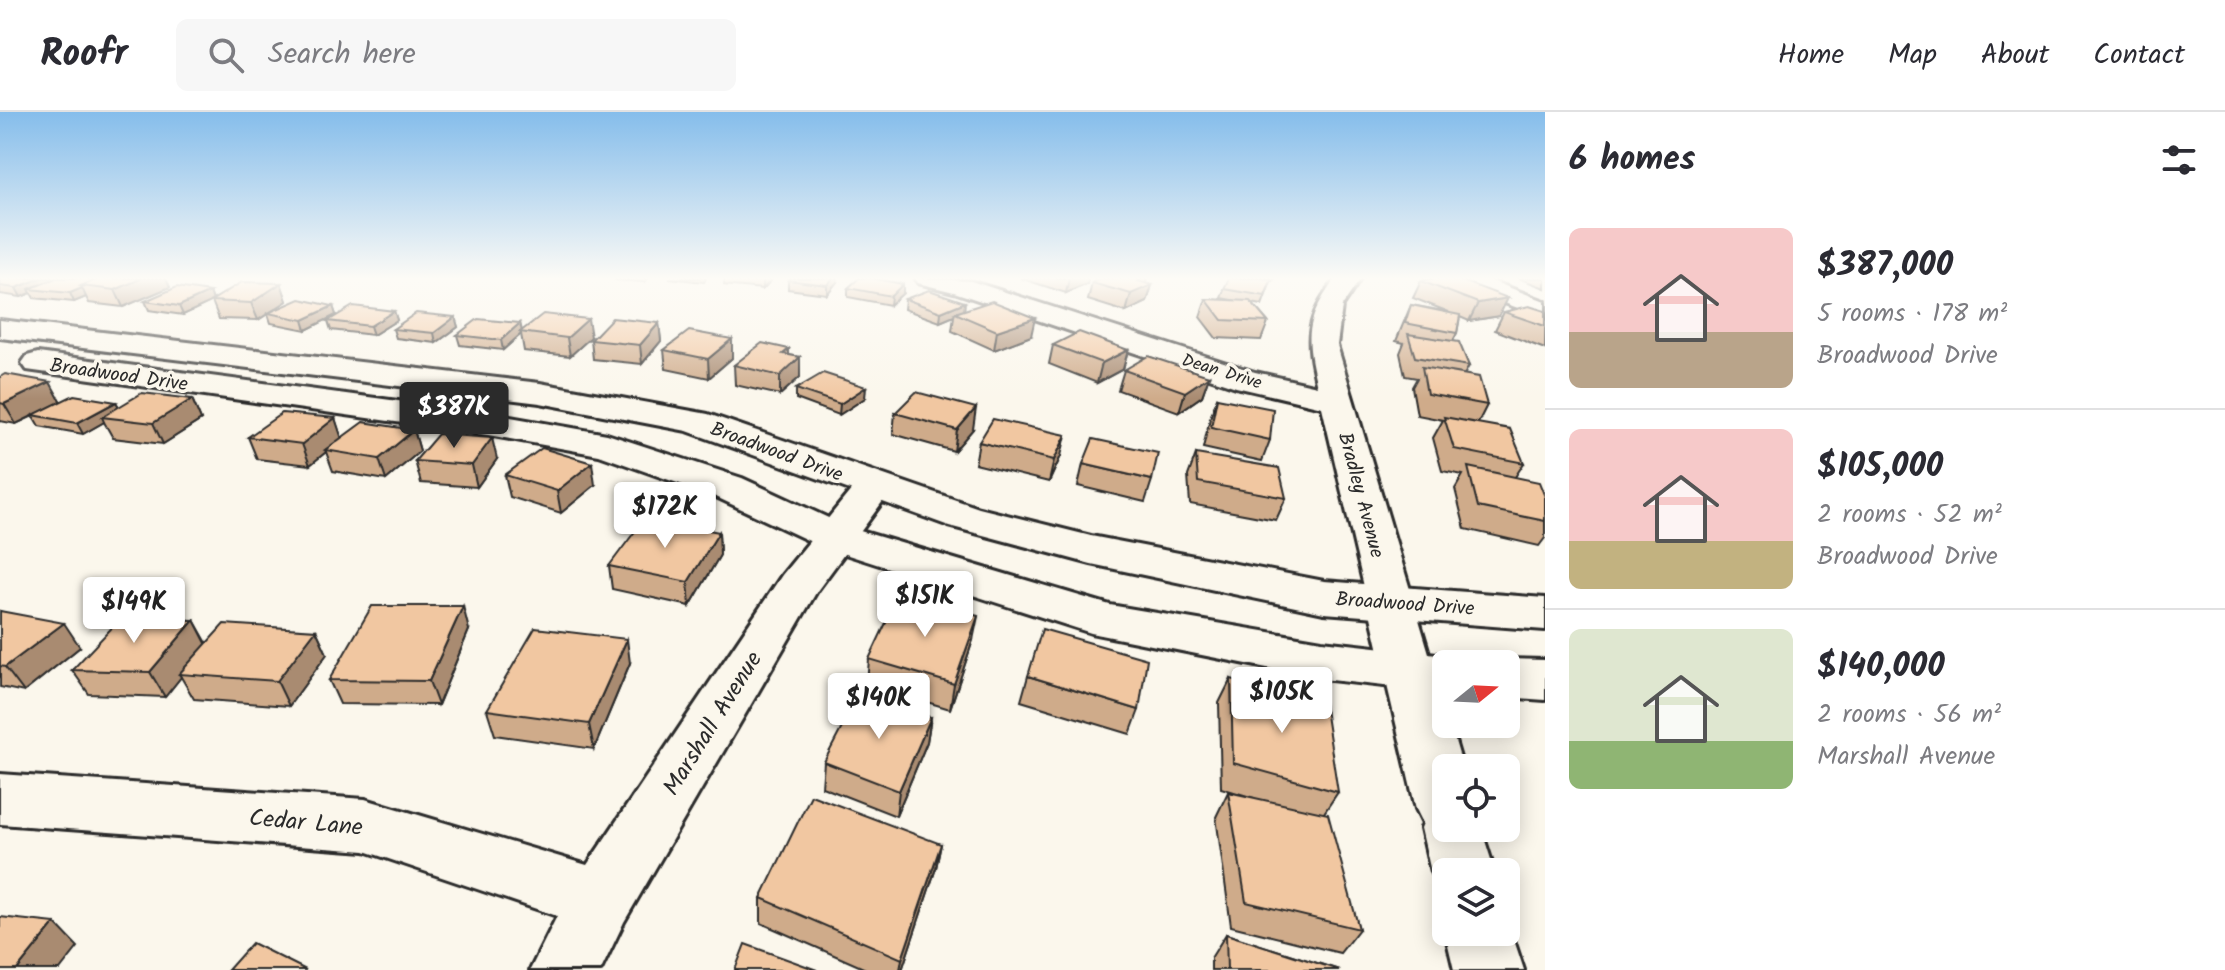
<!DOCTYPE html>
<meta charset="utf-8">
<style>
:root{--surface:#fff;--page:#f7f7f7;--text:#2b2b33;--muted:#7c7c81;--line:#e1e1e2;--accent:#2b2b2b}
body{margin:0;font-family:Kalam,sans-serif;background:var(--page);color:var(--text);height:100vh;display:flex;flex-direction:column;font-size:30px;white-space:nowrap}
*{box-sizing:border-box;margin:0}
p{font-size:26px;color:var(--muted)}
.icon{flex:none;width:44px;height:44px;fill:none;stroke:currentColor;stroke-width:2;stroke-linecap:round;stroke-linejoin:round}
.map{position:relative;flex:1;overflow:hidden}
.side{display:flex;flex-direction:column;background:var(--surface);width:680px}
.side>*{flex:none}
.needle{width:52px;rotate:72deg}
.buttons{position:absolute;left:1432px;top:538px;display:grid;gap:16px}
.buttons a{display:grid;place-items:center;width:88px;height:88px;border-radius:12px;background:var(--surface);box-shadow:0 4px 20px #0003;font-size:40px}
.price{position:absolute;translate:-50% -68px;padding:0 18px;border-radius:8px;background:#fff;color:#222;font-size:26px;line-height:52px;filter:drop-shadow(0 2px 4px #0008)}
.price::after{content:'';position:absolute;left:50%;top:48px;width:24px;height:18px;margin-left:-12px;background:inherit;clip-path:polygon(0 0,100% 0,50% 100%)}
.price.current{background:var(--accent);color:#fff}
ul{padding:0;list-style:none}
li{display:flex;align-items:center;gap:24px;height:200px;padding:0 24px}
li+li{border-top:2px solid var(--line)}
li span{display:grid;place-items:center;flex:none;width:224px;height:160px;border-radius:12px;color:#555}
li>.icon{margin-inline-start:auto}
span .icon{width:96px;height:96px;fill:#fffc;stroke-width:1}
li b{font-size:34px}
h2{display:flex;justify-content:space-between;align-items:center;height:96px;padding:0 24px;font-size:34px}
header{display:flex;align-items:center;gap:48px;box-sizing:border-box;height:112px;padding:0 40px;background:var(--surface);border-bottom:2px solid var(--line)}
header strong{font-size:38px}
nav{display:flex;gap:44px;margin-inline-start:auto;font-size:28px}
.search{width:560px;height:72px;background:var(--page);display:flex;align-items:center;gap:20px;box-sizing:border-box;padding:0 28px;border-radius:12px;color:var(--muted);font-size:30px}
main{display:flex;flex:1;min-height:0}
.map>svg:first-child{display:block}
</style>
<header>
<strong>Roofr</strong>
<div class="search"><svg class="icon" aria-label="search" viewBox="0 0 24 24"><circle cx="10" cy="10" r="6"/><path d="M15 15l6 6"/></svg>Search here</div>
<nav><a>Home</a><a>Map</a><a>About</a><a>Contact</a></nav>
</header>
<main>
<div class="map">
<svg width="1545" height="858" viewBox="0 0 1545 858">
<rect width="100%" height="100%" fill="#fbf7ec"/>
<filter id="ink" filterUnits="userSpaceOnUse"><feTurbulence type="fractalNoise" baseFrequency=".0125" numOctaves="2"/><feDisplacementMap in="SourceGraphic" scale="16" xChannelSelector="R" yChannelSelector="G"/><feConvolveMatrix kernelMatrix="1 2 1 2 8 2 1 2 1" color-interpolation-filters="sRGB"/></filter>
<g filter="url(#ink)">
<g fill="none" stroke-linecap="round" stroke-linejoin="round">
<defs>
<g id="minor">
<path d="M915 166 971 169 1255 260 1317 274C1305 225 1305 208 1336 166H1361L1342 194 1337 233 1446 598V612H1450L1463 656H1446V716H1481L1495 760H1446V782L1441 780 1431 760 1421 716 1423 711 1416 697 1322 295 1236 275 954 180 918 171Z"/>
<path d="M1447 166H1484L1545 189V206L1450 171Z"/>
<path d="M875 362 889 366 894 374 817 479 624 810 601 858H530L557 804 365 739 0 712V662L365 687 587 753 782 463 861 366Z"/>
<path d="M1506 804 1524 858H1454L1445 820 1446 818 1506 820Z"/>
</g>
<g id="tertiary">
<path d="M0 208 540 271 708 302 979 396 1091 424 1324 469 1545 486V518L1324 501 1091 452 949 414 687 319 540 291 0 226Z"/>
<path d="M38 241 488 301 607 322 742 366 850 416 1110 493 1322 529 1446 543 1465 548 1467 552H1446V581L1322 567 1091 521 820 434 714 384 599 343 488 323 27 258 22 251 27 244Z"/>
<path d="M1506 547 1545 548V588L1506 585V552H1488Z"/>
</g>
</defs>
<use href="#minor" stroke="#2b2b2b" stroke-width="6"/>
<use href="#tertiary" stroke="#2b2b2b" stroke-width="6"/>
<use href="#minor" fill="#fbf7ec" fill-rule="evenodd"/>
<use href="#tertiary" fill="#fbf7ec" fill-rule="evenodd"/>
</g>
<g fill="#cfab8a" stroke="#2b2b2b" stroke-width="2">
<path d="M0 166H53L170 175 123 195 89 191 86 185 74 190 34 186 31 181 21 185 0 182Z"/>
<path d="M614 166H648L645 170 615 168Z"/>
<path d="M669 166H706L704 170Z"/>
<path d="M724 166H773L763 177 724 173Z"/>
<path d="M1020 166H1088L1087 172 1066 181Z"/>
<path d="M1101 166H1147L1145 171 1152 173 1147 190 1126 200 1088 188 1092 171Z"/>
<path d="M1229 166H1276L1271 170 1262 193 1252 191 1268 210 1261 228 1216 226 1200 205 1206 187 1237 189 1221 186Z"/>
<path d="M1455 166 1499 204 1469 209 1460 205 1457 221 1453 229 1469 254 1464 263 1487 293 1478 311 1524 351 1515 365 1545 385V426L1539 434 1465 417 1455 377 1463 363 1442 359 1433 326 1443 308 1417 303 1412 275 1417 266 1405 264 1400 241 1404 231 1396 229 1411 193 1449 200 1413 186 1421 169Z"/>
<path d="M1518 166H1545V176Z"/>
<path d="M788 168 837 170 827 182 788 177Z"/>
<path d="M281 171 287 189 270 200 333 194 336 203 306 218 271 211 268 202 258 208 219 207 212 189 183 203 149 198 145 189 210 180 213 188Z"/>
<path d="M848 176 903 181 890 193 848 185Z"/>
<path d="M905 187 964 198 1031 224 994 238 952 219 954 204 940 210 904 197Z"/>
<path d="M394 199 397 208 373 223 331 218 328 209Z"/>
<path d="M1545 199V237L1495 218 1504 200Z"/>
<path d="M455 205 458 215 436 231 396 226 393 217Z"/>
<path d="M520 211 522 219 591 225 570 244 524 239 521 222 503 238 460 233 457 223Z"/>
<path d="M659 211 661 229 642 252 593 247 591 228Z"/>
<path d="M732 227V246L709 266 666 257 664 238Z"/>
<path d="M1053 233 1128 238 1123 257 1097 271 1049 252Z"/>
<path d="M789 237V243L800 245V265L780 283 735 273 734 253Z"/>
<path d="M1124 258 1209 264 1202 284 1179 300 1118 278Z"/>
<path d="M0 265 61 289 116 290 119 295 192 287 201 308 163 332 113 326 104 310 83 322 39 314 33 304 16 312 0 309Z"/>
<path d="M796 277 865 286 839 303 796 287Z"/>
<path d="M1217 286 1270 328 1262 349 1203 336 1210 306Z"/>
<path d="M895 301 973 317 954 339 893 322Z"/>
<path d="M335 306 341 326 414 318 420 339 386 368 333 359 326 340 310 353 257 347 248 325Z"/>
<path d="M979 330 1061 344 1049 370 975 352Z"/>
<path d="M1196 342 1286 386 1276 408 1190 392 1188 364Z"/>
<path d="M497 347 477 375 421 371 415 349Z"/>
<path d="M1083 352 1152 368 1145 390 1078 374Z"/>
<path d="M505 363 595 373 561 401 510 385Z"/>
<path d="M719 420 720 443 690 494 612 477 609 454Z"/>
<path d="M0 499 80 535 24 580 0 575Z"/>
<path d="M194 508 207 531 316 518 327 542 289 594 194 587 181 565 165 585 89 582 72 558Z"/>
<path d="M469 518 438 593 340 592 329 568Z"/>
<path d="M973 528 950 597 867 572 869 547Z"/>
<path d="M630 551 594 637 495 623 487 598Z"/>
<path d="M1028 564 1139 598 1130 622 1021 589Z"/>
<path d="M1231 567 1338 680 1324 701 1359 817 1340 841 1231 814 1216 705 1228 680 1254 686 1221 676 1219 591Z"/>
<path d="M931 605 927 630 896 704 822 675 824 650Z"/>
<path d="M941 732 936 756 902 858H868L761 811V786Z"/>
<path d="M1226 822 1339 858H1211V846Z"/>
</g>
<g fill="#a98b71" stroke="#2b2b2b" stroke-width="2">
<path d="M41 166H53L55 171 29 177 31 181 21 185 16 176Z"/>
<path d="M142 166H166L170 175 123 195 115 178Z"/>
<path d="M764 166H773L763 177V168Z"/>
<path d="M833 166H837V170L827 182V173Z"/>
<path d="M1069 166H1088L1087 172 1066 181Z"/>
<path d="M1143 166H1147L1144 176 1152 173 1147 190 1126 200 1131 182 1138 169Z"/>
<path d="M281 171 287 189 258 208 251 191Z"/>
<path d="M903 172V181L890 193 891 184Z"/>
<path d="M82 176 86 185 74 190 70 181Z"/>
<path d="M210 180 213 189 183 203 179 194Z"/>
<path d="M1508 186 1499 204 1469 209 1478 191Z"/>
<path d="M965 190 964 200 955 201 954 204 940 210 941 200Z"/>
<path d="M333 194 336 203 306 218 303 208Z"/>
<path d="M394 199 397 208 373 223 370 214Z"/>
<path d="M455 205 458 215 436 231 434 221Z"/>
<path d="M1035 206 1031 224 994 238 997 219Z"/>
<path d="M588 207 591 225 570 244 567 226Z"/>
<path d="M520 211 522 220H520L521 222 503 238 501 228Z"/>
<path d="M659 211 661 229 642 252 640 233Z"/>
<path d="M732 227V246L709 266 708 247Z"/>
<path d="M789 237V255L800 245V265L780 283V264L783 242Z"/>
<path d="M1128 238 1123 257 1097 271 1102 251Z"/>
<path d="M1209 264 1202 284 1179 300 1185 280Z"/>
<path d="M50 270 61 290 16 312 4 292Z"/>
<path d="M866 275 865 286 839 303 840 292Z"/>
<path d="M192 287 201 308 163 332 153 311Z"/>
<path d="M116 290 122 300 102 305 104 310 83 322 77 311Z"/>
<path d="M976 296 973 317 954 339 957 318Z"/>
<path d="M335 306 342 327 325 338 326 340 310 353 302 332Z"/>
<path d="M414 318 420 339 386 368 379 347Z"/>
<path d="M1066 323 1061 344 1049 370 1054 348Z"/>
<path d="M492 326 497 347 477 375 472 353Z"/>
<path d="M592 351 595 373 561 401 557 379Z"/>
<path d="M719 420 720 443 690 494 688 470Z"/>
<path d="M463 494 469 518 438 593 429 569Z"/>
<path d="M978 504 973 528 950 597 954 572Z"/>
<path d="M194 508 207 533 179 562 181 565 165 585 150 560Z"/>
<path d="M64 511 80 535 24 580 5 555Z"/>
<path d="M316 518 327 542 289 594 277 569Z"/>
<path d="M627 527 630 551 594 637 589 612Z"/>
<path d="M931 605 927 630 896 704 899 679Z"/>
<path d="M941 732 936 756 902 858H900L902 847Z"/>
<path d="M55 811 78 835 60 858H17Z"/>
</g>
<g fill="#f1c7a1" stroke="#2b2b2b" stroke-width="2">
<path d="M41 166 16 176 0 174 1 166Z"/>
<path d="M56 166H85L97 168 81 174 82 176 70 181 29 177Z"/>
<path d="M100 166H142L115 178 81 174Z"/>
<path d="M790 166H833L827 173 788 168Z"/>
<path d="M859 166H871L903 172 891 184 848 176Z"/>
<path d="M1101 166H1143L1138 169 1152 173 1131 182 1092 171Z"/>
<path d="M1229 166H1262L1271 168 1265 184 1224 177Z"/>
<path d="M1435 166H1455L1508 186 1478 191 1421 169Z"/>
<path d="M242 170 281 171 251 191 211 189Z"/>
<path d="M177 175 210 180 179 194 145 189Z"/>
<path d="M929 178 965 190 941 200 905 187Z"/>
<path d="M300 187 333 194 303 208 268 201Z"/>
<path d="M1206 187 1250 189 1268 210 1222 208Z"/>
<path d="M992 189 1035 206 997 219 955 201Z"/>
<path d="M1411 193 1460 203 1457 221 1405 211Z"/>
<path d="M353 194 394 199 370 214 328 209Z"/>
<path d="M1529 194 1545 199V214L1504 200Z"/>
<path d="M416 201 455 205 434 221 393 217Z"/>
<path d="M543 202 588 207 567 226 520 220Z"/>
<path d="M612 206 659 211 640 233 591 228Z"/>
<path d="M478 207 520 211 501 228 457 223Z"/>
<path d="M689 219 732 227 708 247 664 238Z"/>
<path d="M1079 220 1128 238 1102 251 1053 233Z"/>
<path d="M1408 222 1459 230 1469 254 1415 245Z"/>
<path d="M762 231 789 237 783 242 800 245 780 264 734 253Z"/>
<path d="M1148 244 1209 264 1185 280 1124 258Z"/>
<path d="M1422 255 1479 265 1487 293 1427 282Z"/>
<path d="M823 261 866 275 840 292 796 277Z"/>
<path d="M5 262 50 270 4 292 0 291V265Z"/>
<path d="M916 280 976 296 957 318 895 301Z"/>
<path d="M142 281 192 287 153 311 102 305Z"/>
<path d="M74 283 116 290 77 311 33 303Z"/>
<path d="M1217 286 1273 297 1270 328 1211 315Z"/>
<path d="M282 301 335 306 302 332 248 325Z"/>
<path d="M1444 305 1510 317 1524 351 1454 337Z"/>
<path d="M993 307 1066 323 1054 348 979 330Z"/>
<path d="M363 310 414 318 379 347 325 338Z"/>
<path d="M438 322 492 326 472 353 415 349Z"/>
<path d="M1093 327 1158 341 1152 368 1083 352Z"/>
<path d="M542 336 592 351 557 379 505 363Z"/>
<path d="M1196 342 1279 356 1286 386 1198 370Z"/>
<path d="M1468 355 1539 370 1545 385V409L1478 395Z"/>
<path d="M645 406 719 420 688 470 609 454Z"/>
<path d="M899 483 978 504 954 572 869 547Z"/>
<path d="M372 494H463L429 569 329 568Z"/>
<path d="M0 499 64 511 5 555 0 554Z"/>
<path d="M121 506 194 508 150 560 72 558Z"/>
<path d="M224 512 316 518 277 569 179 562Z"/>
<path d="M535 516 627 527 589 612 487 598Z"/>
<path d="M1042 517 1147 547 1139 598 1028 564Z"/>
<path d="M1231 567 1324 590 1338 680 1233 651Z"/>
<path d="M860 581 931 605 899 679 824 650Z"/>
<path d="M1228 680 1328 702 1359 817 1246 790Z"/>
<path d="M811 683 941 732 902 847 761 786Z"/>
<path d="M0 805 55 811 17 858H0Z"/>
<path d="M1226 822 1339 858H1227Z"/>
<path d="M252 831 306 858H228Z"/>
<path d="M745 832 817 858H735Z"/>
</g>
</g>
<linearGradient id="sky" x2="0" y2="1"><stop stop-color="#85bdeb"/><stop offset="0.58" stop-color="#fdfbf6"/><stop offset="1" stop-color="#fdfbf6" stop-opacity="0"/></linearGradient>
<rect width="1545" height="287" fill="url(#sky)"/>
<g text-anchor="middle" stroke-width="7" stroke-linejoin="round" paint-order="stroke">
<g font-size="18" fill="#2b2b2b" stroke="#fbf7ec">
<text transform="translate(1222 259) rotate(17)" y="6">Dean Drive</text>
</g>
<g font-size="20" fill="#2b2b2b" stroke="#fbf7ec">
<text transform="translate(119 262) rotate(8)" y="7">Broadwood Drive</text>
<text transform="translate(777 339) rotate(20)" y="7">Broadwood Drive</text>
<text transform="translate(1362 383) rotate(75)" y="7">Bradley Avenue</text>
<text transform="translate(1405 491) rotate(4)" y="7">Broadwood Drive</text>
</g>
<g font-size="24" fill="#2b2b2b" stroke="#fbf7ec">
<text transform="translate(712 611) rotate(-58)" y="8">Marshall Avenue</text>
<text transform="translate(306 710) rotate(5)" y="8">Cedar Lane</text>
</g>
</g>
</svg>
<div class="buttons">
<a><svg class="needle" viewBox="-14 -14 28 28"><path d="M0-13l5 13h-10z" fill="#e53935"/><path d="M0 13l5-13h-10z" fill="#7c7c81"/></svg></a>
<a><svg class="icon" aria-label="locate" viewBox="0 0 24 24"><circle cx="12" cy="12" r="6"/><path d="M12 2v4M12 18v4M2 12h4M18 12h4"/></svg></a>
<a><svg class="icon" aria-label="layers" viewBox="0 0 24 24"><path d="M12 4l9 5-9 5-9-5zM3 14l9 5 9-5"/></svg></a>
</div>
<b class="price current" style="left:454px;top:338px">$387K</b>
<b class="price" style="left:665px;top:438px">$172K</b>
<b class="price" style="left:925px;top:527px">$151K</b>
<b class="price" style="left:134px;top:533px">$149K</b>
<b class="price" style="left:1282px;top:623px">$105K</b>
<b class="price" style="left:879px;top:629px">$140K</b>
</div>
<section class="side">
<h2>6 homes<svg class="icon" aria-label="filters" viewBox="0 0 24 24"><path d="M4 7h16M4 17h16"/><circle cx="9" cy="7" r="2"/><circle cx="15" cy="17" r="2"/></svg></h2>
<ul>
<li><span style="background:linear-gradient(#f6c9c9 65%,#b9a48a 0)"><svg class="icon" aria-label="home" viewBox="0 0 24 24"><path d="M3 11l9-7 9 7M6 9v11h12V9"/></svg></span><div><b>$387,000</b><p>5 rooms · 178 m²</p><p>Broadwood Drive</p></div></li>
<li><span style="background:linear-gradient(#f6c9c9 70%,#c2b280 0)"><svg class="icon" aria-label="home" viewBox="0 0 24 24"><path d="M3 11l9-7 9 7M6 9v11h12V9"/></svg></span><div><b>$105,000</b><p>2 rooms · 52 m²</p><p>Broadwood Drive</p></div></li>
<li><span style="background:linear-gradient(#dfe7d0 70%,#8fb573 0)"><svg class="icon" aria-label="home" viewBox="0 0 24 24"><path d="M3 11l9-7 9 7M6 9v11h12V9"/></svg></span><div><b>$140,000</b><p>2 rooms · 56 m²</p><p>Marshall Avenue</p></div></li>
</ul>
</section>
</main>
